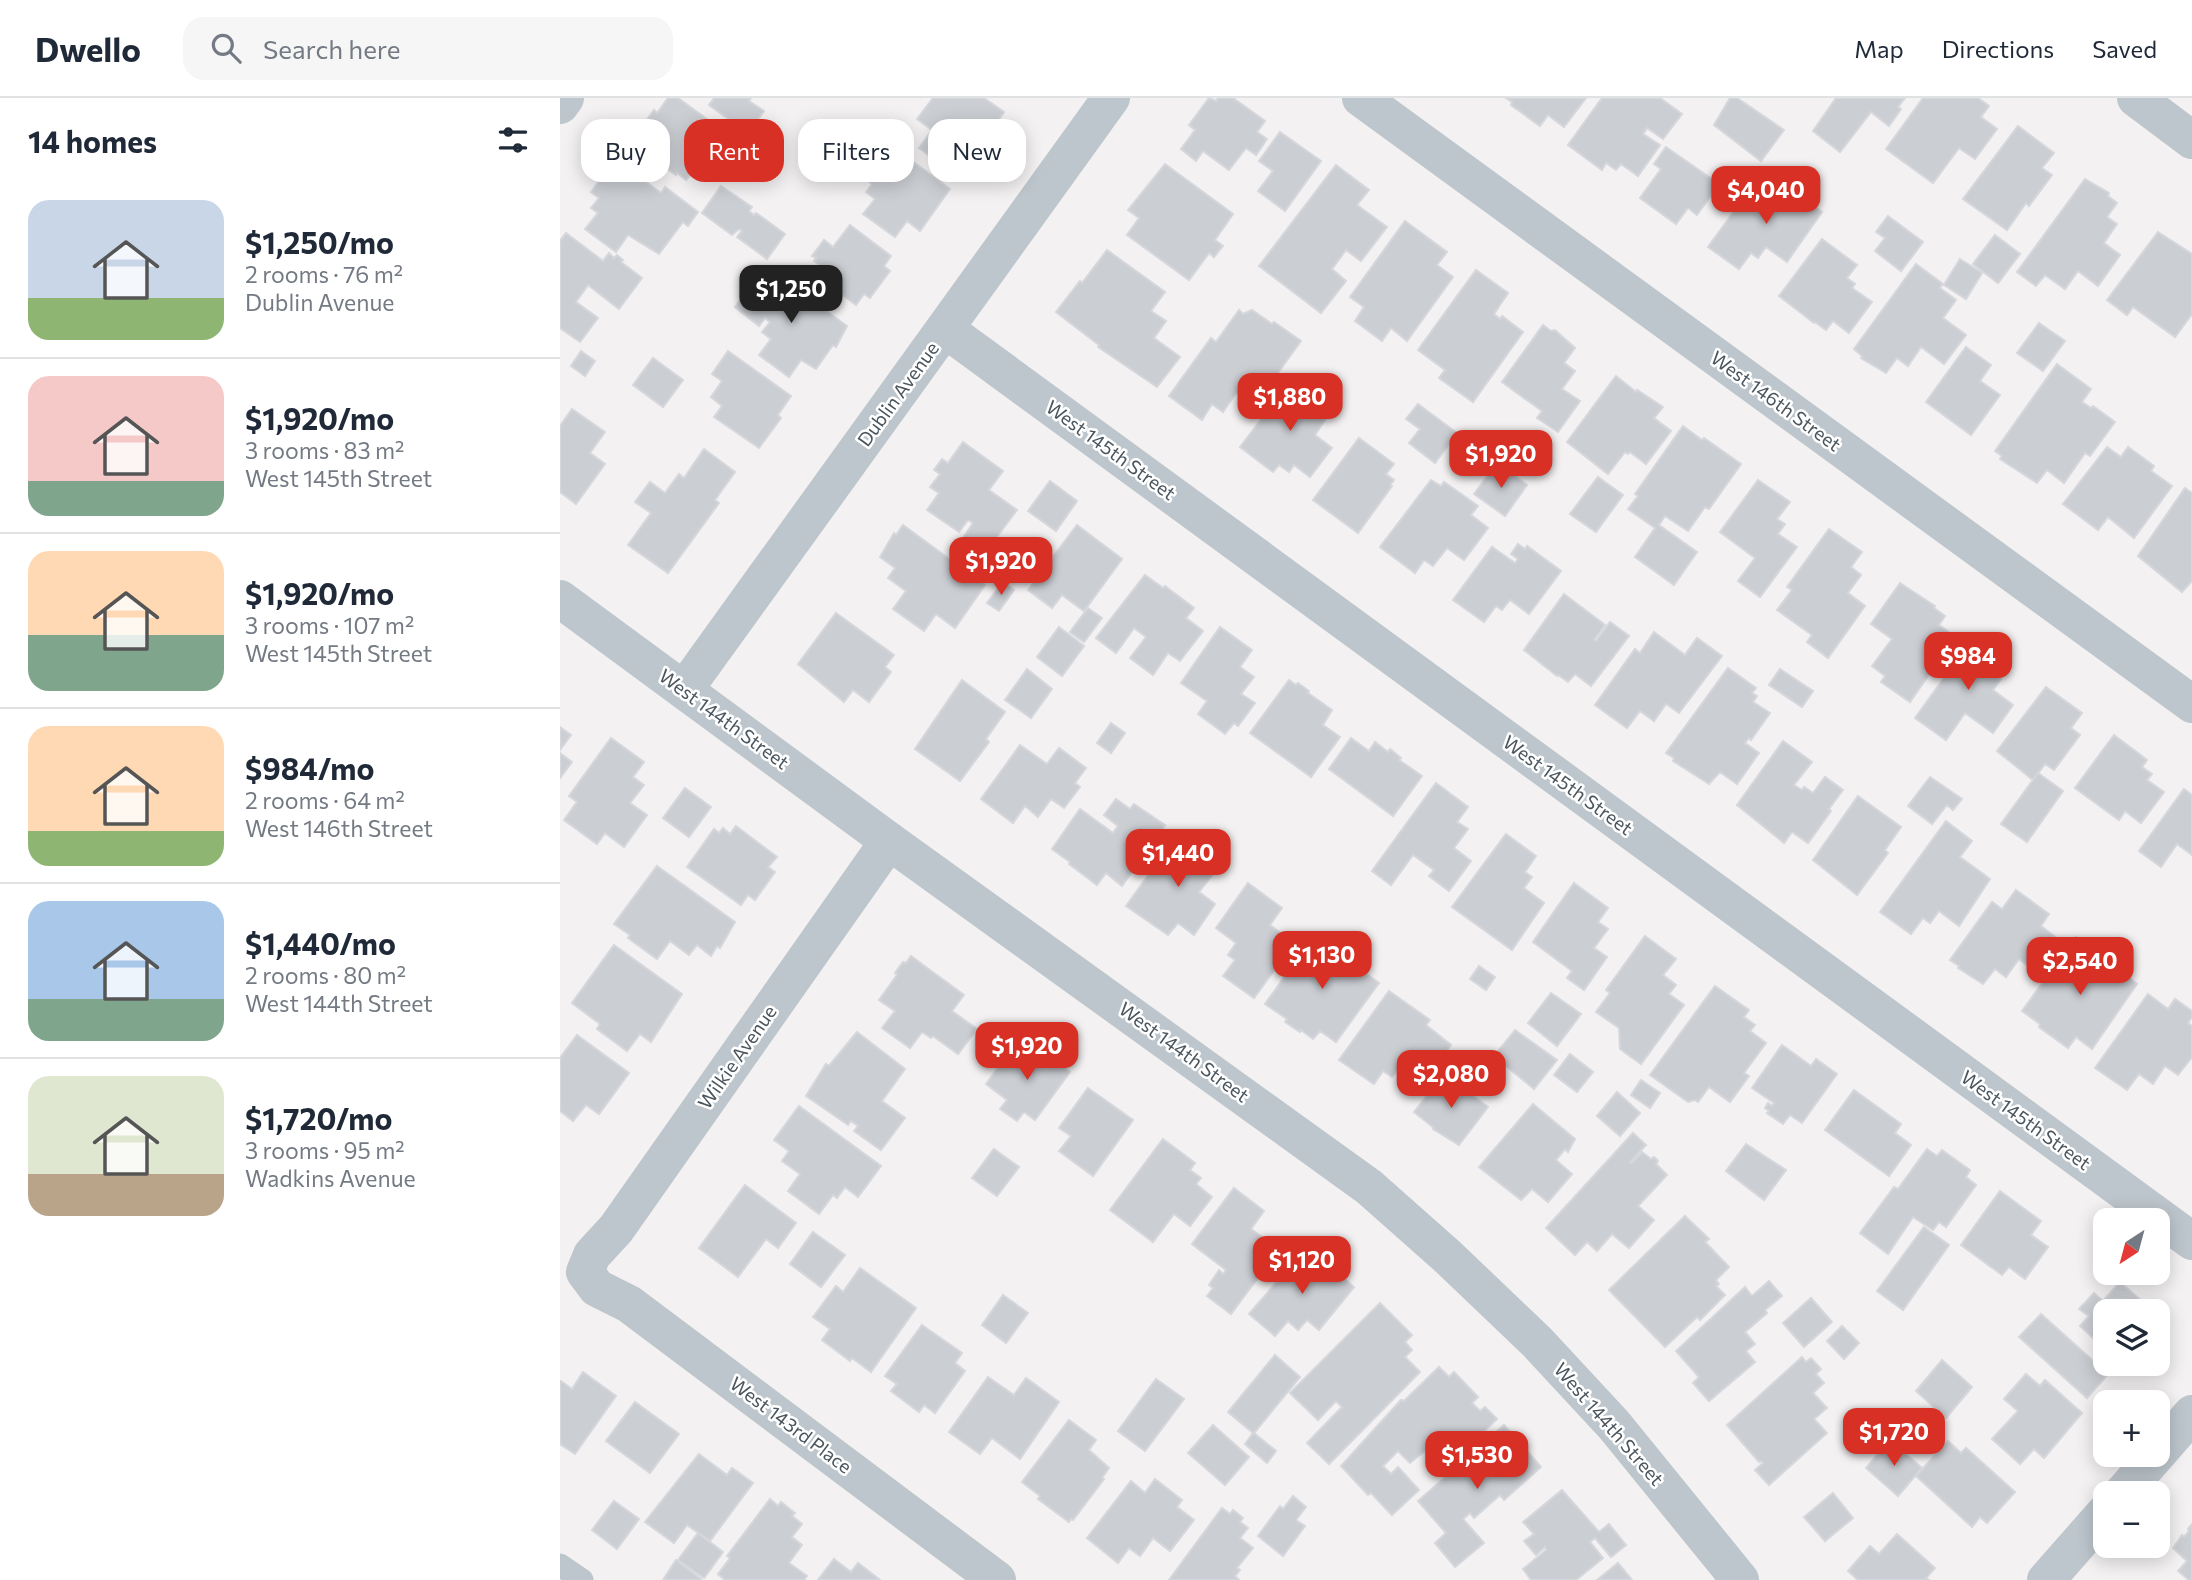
<!DOCTYPE html>
<meta charset="utf-8">
<style>
:root{--surface:#fff;--page:#f6f6f7;--text:#1f2937;--muted:#747a83;--line:#e0e1e3;--accent:#d93025}
body{margin:0;font-family:Commissioner,sans-serif;background:var(--page);color:var(--text);height:100vh;display:flex;flex-direction:column;font-size:26px;white-space:nowrap}
*{box-sizing:border-box;margin:0}
p{font-size:23px;color:var(--muted)}
.icon{flex:none;width:38px;height:38px;fill:none;stroke:currentColor;stroke-width:2;stroke-linecap:round;stroke-linejoin:round}
.map{position:relative;flex:1;overflow:hidden}
.side{display:flex;flex-direction:column;background:var(--surface);width:560px}
.side>*{flex:none}
.top-card{position:absolute;left:21px;top:21px;width:665px;height:63px;display:flex;gap:14px}
.needle{width:46px;rotate:216deg}
.buttons{position:absolute;left:1533px;top:1110px;display:grid;gap:14px}
.buttons a{display:grid;place-items:center;width:77px;height:77px;border-radius:14px;background:var(--surface);box-shadow:0 4px 18px #0003;font-size:35px}
.price{position:absolute;translate:-50% -60px;padding:0 16px;border-radius:14px;background:var(--accent);color:#fff;font-size:23px;line-height:46px;filter:drop-shadow(0 2px 4px #0008)}
.price::after{content:'';position:absolute;left:50%;top:42px;width:21px;height:16px;margin-left:-10px;background:inherit;clip-path:polygon(0 0,100% 0,50% 100%)}
.price.selected{background:#222;color:#fff}
ul{padding:0;list-style:none}
li{display:flex;align-items:center;gap:21px;height:175px;padding:0 28px}
li+li{border-top:2px solid var(--line)}
li span{display:grid;place-items:center;flex:none;width:196px;height:140px;border-radius:21px;color:#555}
li>.icon{margin-inline-start:auto}
span .icon{width:84px;height:84px;fill:#fffc;stroke-width:1}
li b{font-size:30px}
h2{display:flex;justify-content:space-between;align-items:center;height:84px;padding:0 28px;font-size:30px}
.pill{padding:0 24px;border-radius:21px;background:var(--surface);box-shadow:0 4px 18px #0003;font-size:24px;line-height:63px}
.pill.selected{background:var(--accent);color:#fff}
header{display:flex;align-items:center;gap:42px;box-sizing:border-box;height:98px;padding:0 35px;background:var(--surface);border-bottom:2px solid var(--line)}
header strong{font-size:33px}
nav{display:flex;gap:38px;margin-inline-start:auto;font-size:24px}
.search{width:490px;height:63px;background:var(--page);display:flex;align-items:center;gap:18px;box-sizing:border-box;padding:0 24px;border-radius:21px;color:var(--muted);font-size:26px}
main{display:flex;flex:1;min-height:0}
.map>svg:first-child{display:block}
</style>
<header>
<strong>Dwello</strong>
<div class="search"><svg class="icon" aria-label="search" viewBox="0 0 24 24"><circle cx="10" cy="10" r="6"/><path d="M15 15l6 6"/></svg>Search here</div>
<nav><a>Map</a><a>Directions</a><a>Saved</a></nav>
</header>
<main>
<section class="side">
<h2>14 homes<svg class="icon" aria-label="filters" viewBox="0 0 24 24"><path d="M4 7h16M4 17h16"/><circle cx="9" cy="7" r="2"/><circle cx="15" cy="17" r="2"/></svg></h2>
<ul>
<li><span style="background:linear-gradient(#c9d6e8 70%,#8fb573 0)"><svg class="icon" aria-label="home" viewBox="0 0 24 24"><path d="M3 11l9-7 9 7M6 9v11h12V9"/></svg></span><div><b>$1,250/mo</b><p>2 rooms · 76 m²</p><p>Dublin Avenue</p></div></li>
<li><span style="background:linear-gradient(#f6c9c9 75%,#7fa58c 0)"><svg class="icon" aria-label="home" viewBox="0 0 24 24"><path d="M3 11l9-7 9 7M6 9v11h12V9"/></svg></span><div><b>$1,920/mo</b><p>3 rooms · 83 m²</p><p>West 145th Street</p></div></li>
<li><span style="background:linear-gradient(#ffd9b3 60%,#7fa58c 0)"><svg class="icon" aria-label="home" viewBox="0 0 24 24"><path d="M3 11l9-7 9 7M6 9v11h12V9"/></svg></span><div><b>$1,920/mo</b><p>3 rooms · 107 m²</p><p>West 145th Street</p></div></li>
<li><span style="background:linear-gradient(#ffd9b3 75%,#8fb573 0)"><svg class="icon" aria-label="home" viewBox="0 0 24 24"><path d="M3 11l9-7 9 7M6 9v11h12V9"/></svg></span><div><b>$984/mo</b><p>2 rooms · 64 m²</p><p>West 146th Street</p></div></li>
<li><span style="background:linear-gradient(#a9c7e8 70%,#7fa58c 0)"><svg class="icon" aria-label="home" viewBox="0 0 24 24"><path d="M3 11l9-7 9 7M6 9v11h12V9"/></svg></span><div><b>$1,440/mo</b><p>2 rooms · 80 m²</p><p>West 144th Street</p></div></li>
<li><span style="background:linear-gradient(#dfe7d0 70%,#b9a48a 0)"><svg class="icon" aria-label="home" viewBox="0 0 24 24"><path d="M3 11l9-7 9 7M6 9v11h12V9"/></svg></span><div><b>$1,720/mo</b><p>3 rooms · 95 m²</p><p>Wadkins Avenue</p></div></li>
</ul>
</section>
<div class="map">
<svg width="1632" height="1482" viewBox="0 0 1632 1482">
<rect width="100%" height="100%" fill="#f3f1f1"/>
<g fill="#cbced3" stroke="#d5d7dc" stroke-width="2">
<path d="M108 0H118L191 53 171 80 144 60 126 82 117 75 116 77 74 47 71 43 94 12 97 15Z"/>
<path d="M154 0H191L189 3 204 13 188 35 149 7Z"/>
<path d="M373 0H424L444 14 428 37 430 38 410 62 401 55 389 72 359 50 372 32 357 21Z"/>
<path d="M649 0 656 3 658 0H673L705 23 697 34 707 41 696 57 686 50 669 72 643 53 636 63 621 51 635 32 629 27Z"/>
<path d="M946 0H1026L1004 29 988 17 980 28 951 7 952 4Z"/>
<path d="M1042 0H1100L1122 16 1103 41 1087 30 1083 36 1100 47 1078 78 1061 66 1056 72 1046 65 1042 72 1008 47Z"/>
<path d="M1170 0H1177L1224 32 1201 63 1154 27Z"/>
<path d="M1276 0H1345L1338 9 1341 11 1329 28 1311 14 1280 54 1253 33Z"/>
<path d="M1363 0H1418L1429 8 1421 19 1437 31 1415 61 1399 50 1373 85 1326 51Z"/>
<path d="M1458 28 1494 55 1482 70 1492 77 1469 108 1466 105 1447 132 1403 101Z"/>
<path d="M720 34 761 63 725 113 698 93 713 73 699 63Z"/>
<path d="M311 45 331 60 337 52 390 91 360 133 347 123 335 139 303 116 315 101 306 94 312 86 303 79 305 76 294 68Z"/>
<path d="M1106 49 1159 86 1137 117 1128 110 1116 126 1080 100 1101 71 1094 66Z"/>
<path d="M55 61 101 95 105 89 138 114 128 128 123 124 99 156 68 137 56 154 25 131 38 115 31 110 39 100 31 94Z"/>
<path d="M605 66 673 116 655 142 663 148 654 159 649 155 629 182 567 137 579 120 568 112Z"/>
<path d="M776 67 809 92 797 107 827 129 801 163 786 152 772 171 786 183 761 215 699 168Z"/>
<path d="M1525 81 1549 95 1548 98 1557 105 1547 119 1557 126 1544 145 1560 157 1538 188 1518 173 1505 191 1485 177 1476 188 1457 174Z"/>
<path d="M1218 82 1262 114 1227 164 1206 149 1198 160 1191 155 1179 171 1148 149 1188 94 1202 104Z"/>
<path d="M161 88 192 109 189 113 194 117 196 115 225 136 207 161 177 139 182 133 179 131 172 137 142 115Z"/>
<path d="M1328 118 1363 144 1341 173 1315 153 1325 140 1316 134Z"/>
<path d="M845 123 887 154 877 167 893 179 847 243 831 230 822 243 795 223 804 209 790 199Z"/>
<path d="M290 127 331 158 324 168 330 173 310 200 304 196 296 207 255 176 261 168 254 163 256 160 252 158 264 142 273 149Z"/>
<path d="M1598 134 1632 156V216L1615 239 1573 209 1567 217 1547 202Z"/>
<path d="M6 135 43 163 49 155 54 160 57 157 63 162 61 164 82 180 59 211 28 187 16 204 38 220 20 244 0 230V143Z"/>
<path d="M1435 137 1460 156 1438 185 1413 166Z"/>
<path d="M1262 141 1297 167 1287 180 1295 186 1292 190 1312 204 1289 235 1273 223 1266 232 1255 224 1254 225 1219 198Z"/>
<path d="M547 152 605 194 591 213 606 223 594 240 620 259 597 289 538 249 539 247 496 214 520 183 522 185Z"/>
<path d="M1400 161 1422 175 1406 201 1384 187Z"/>
<path d="M1356 166 1383 186 1380 190 1396 202 1383 220 1406 237 1384 266 1361 249 1348 268 1337 260 1326 275 1301 260 1302 258 1294 251Z"/>
<path d="M916 172 948 195 934 216 940 221 942 218 963 234 913 304 879 280 885 272 858 252Z"/>
<path d="M201 175 230 196 235 190 287 228 276 249 273 247 256 271 241 262 229 279 199 257 211 241 202 234 210 224 205 220 199 228 175 209Z"/>
<path d="M679 212 683 216 692 212 712 226 714 224 741 243 715 279 721 283 701 311 676 295 663 314 652 306 642 322 609 298 651 240 656 244Z"/>
<path d="M1479 225 1505 243 1483 273 1457 255Z"/>
<path d="M983 227 991 233 995 232 1015 250 1004 265 1015 273 1002 291 1020 303 998 334 977 320 982 313 942 284Z"/>
<path d="M1406 249 1431 267 1420 283 1440 297 1411 337 1366 304Z"/>
<path d="M21 253 35 263 25 278 11 268Z"/>
<path d="M168 253 231 298 218 317 221 320 199 350 154 319 162 308 151 299 162 283 152 276Z"/>
<path d="M93 260 123 282 103 309 73 287Z"/>
<path d="M1497 266 1531 291 1522 304 1531 310 1533 308 1555 324 1530 358 1525 355 1504 385 1487 372 1477 385 1440 361 1442 358 1435 353Z"/>
<path d="M1056 278 1076 294 1077 292 1103 309 1094 320 1111 333 1086 366 1070 354 1068 356 1065 354 1048 376 1007 344Z"/>
<path d="M731 282 771 313 755 337 772 350 750 379 734 367 729 374 719 367 713 374 680 349Z"/>
<path d="M858 306 897 335 875 365 849 345 860 331 846 321Z"/>
<path d="M12 311 45 334 30 355 45 366 16 406 0 394V328Z"/>
<path d="M1123 328 1142 342 1144 340 1181 366 1149 411 1145 409 1128 433 1105 418 1099 427 1137 454 1114 487 1075 459 1095 430 1068 411 1078 398 1075 396Z"/>
<path d="M799 340 834 366 826 376 834 382 830 387 832 388 798 435 753 402Z"/>
<path d="M403 344 443 373 429 392 457 412 434 443 440 447 432 457 428 454 422 462 399 446 413 425 408 422 399 434 367 412 379 395 370 389 380 376 374 372 382 361 388 365Z"/>
<path d="M1547 349 1561 359 1568 349 1594 368 1591 373 1612 388 1574 440 1548 419 1538 432 1503 406Z"/>
<path d="M144 351 175 374 155 402 159 405 108 475 68 447 91 415 75 404 90 384 105 395 119 376 124 380Z"/>
<path d="M937 365 967 387 945 418 914 396Z"/>
<path d="M1038 379 1063 397 1036 434 1010 416Z"/>
<path d="M871 382 881 388 884 384 918 408 911 417 928 430 904 462 887 450 873 468 864 462 855 475 820 449Z"/>
<path d="M1198 382 1230 404 1217 421 1225 426 1218 436 1237 449 1200 499 1178 483 1195 460 1160 434Z"/>
<path d="M490 383 517 403 496 433 468 413Z"/>
<path d="M1625 390 1632 395V483L1622 494 1578 458Z"/>
<path d="M343 427 425 487 395 530 376 516 364 533 333 511 346 493 328 480 335 470 320 459 334 435 336 437Z"/>
<path d="M517 427 562 461 524 513 502 497 492 510 468 492Z"/>
<path d="M1269 431 1302 454 1291 469 1301 477 1288 495 1305 508 1268 560 1247 544 1252 537 1217 512 1232 492 1227 489Z"/>
<path d="M958 446 965 451 967 448 1001 473 969 516 950 502 942 512 936 508 924 524 893 502 932 449 955 465 958 461 951 456Z"/>
<path d="M585 477 603 490 605 488 634 510 626 520 643 533 620 563 608 555 593 577 570 560 586 539 574 530 556 555 536 540Z"/>
<path d="M443 484 454 492 439 513 427 505Z"/>
<path d="M1340 485 1375 508 1374 510 1385 518 1379 527 1395 539 1350 604 1321 584 1325 578 1312 568 1332 541 1311 526Z"/>
<path d="M1004 496 1045 527 1034 542 1036 543 1050 524 1069 538 1031 588 1015 576 1008 584 998 577 997 578 964 552Z"/>
<path d="M528 510 542 520 524 544 510 534Z"/>
<path d="M276 515 334 557 325 569 331 574 309 604 293 592 284 604 238 566Z"/>
<path d="M499 529 524 548 502 578 477 559Z"/>
<path d="M660 529 692 552 680 569 694 579 681 596 695 605 678 628 674 625 665 636 638 616 647 603 621 585Z"/>
<path d="M1094 534 1125 557 1137 540 1162 558 1119 615 1106 606 1094 623 1080 613 1067 630 1035 607 1075 551 1080 555Z"/>
<path d="M1415 537 1445 559 1433 575 1441 581 1433 592 1453 607 1433 635 1405 615 1386 642 1355 620Z"/>
<path d="M1168 570 1196 590 1192 595 1197 598 1193 604 1210 615 1191 642 1189 640 1185 645 1199 655 1177 686 1160 674 1149 686 1113 663 1114 660 1106 655Z"/>
<path d="M467 571 492 591 471 620 445 602Z"/>
<path d="M1220 571 1253 593 1242 609 1209 587Z"/>
<path d="M402 582 445 614 426 641 429 644 400 683 355 651Z"/>
<path d="M729 582 736 587 738 585 749 593 748 595 772 612 763 627 780 639 751 679 690 635Z"/>
<path d="M1486 589 1522 615 1511 630 1520 637 1494 672 1485 666 1473 682 1437 653Z"/>
<path d="M551 625 565 635 551 655 537 645Z"/>
<path d="M0 629 11 637 0 652Z"/>
<path d="M1554 637 1587 662 1582 669 1592 676 1587 682 1604 694 1581 725 1565 713 1559 722 1515 690Z"/>
<path d="M51 640 84 664 73 679 84 687 70 705 87 717 64 749 45 735 37 746 4 722 17 704 9 698Z"/>
<path d="M791 640 809 653 815 644 828 654 830 651 841 660 839 662 862 678 833 718 769 671Z"/>
<path d="M1223 643 1252 664 1234 687 1242 692 1244 689 1253 695 1265 679 1283 692 1269 711 1271 713 1248 745 1232 734 1224 745 1177 707Z"/>
<path d="M460 647 487 666 499 650 526 670 515 685 520 689 504 710 491 701 478 719 465 708 453 725 421 701Z"/>
<path d="M0 655 12 664 0 680Z"/>
<path d="M1478 675 1503 693 1467 744 1441 726Z"/>
<path d="M1370 679 1402 701 1393 712 1387 707 1372 726 1348 708Z"/>
<path d="M876 685 908 709 897 724 908 731 894 750 911 763 889 793 869 778 874 772 853 757 831 787 812 773Z"/>
<path d="M125 690 151 709 129 739 103 720Z"/>
<path d="M1624 691 1632 697V757L1617 746 1601 769 1579 753Z"/>
<path d="M1298 698 1341 729 1325 752 1328 755 1297 797 1253 762Z"/>
<path d="M556 701 570 711 574 706 605 727 562 788 546 775 537 787 509 766 510 764 492 751 520 711 553 735 558 728 544 717Z"/>
<path d="M1386 723 1412 743 1400 759 1430 781 1399 828 1379 813 1370 825 1363 820 1351 836 1320 814Z"/>
<path d="M176 728 217 759 208 769 215 774 195 802 188 797 181 807 127 769 154 731 159 735 163 730 170 736Z"/>
<path d="M946 736 976 758 965 774 972 779 964 790 984 805 952 852 892 809Z"/>
<path d="M637 739 666 760 639 794 655 806 634 837 618 825 608 837 566 808 604 755 610 759 618 747 627 754Z"/>
<path d="M97 768 175 824 160 850 157 848 151 858 137 847 129 857 110 843 97 861 68 840 70 837 54 826Z"/>
<path d="M688 785 722 810 710 827 734 845 694 900 663 878 675 862 668 857 676 845 656 830Z"/>
<path d="M1014 785 1048 810 1038 824 1048 831 1034 850 1047 859 1024 892 1007 880 1012 873 973 844Z"/>
<path d="M1456 792 1489 816 1481 828 1498 841 1475 873 1459 861 1446 879 1435 871 1423 886 1398 870 1399 868 1390 862 1432 804 1442 811Z"/>
<path d="M754 838 776 854 781 847 793 856 789 863 819 885 776 944 760 933 753 941 741 932 740 934 725 924 727 921 705 906Z"/>
<path d="M1085 838 1116 861 1103 877 1116 887 1109 896 1124 907 1081 966 1060 951 1059 930 1036 914 1050 895 1046 892Z"/>
<path d="M1516 839 1577 886 1532 951 1516 939 1508 950 1479 929 1480 926 1462 913Z"/>
<path d="M54 847 122 896 91 944 80 936 67 953 37 931 40 926 12 905Z"/>
<path d="M351 858 404 897 392 913 417 931 398 956 373 938 371 940 362 934 350 950 322 930 335 913 319 902 337 877 335 875 343 864 346 865Z"/>
<path d="M919 868 935 879 926 892 910 881Z"/>
<path d="M1155 888 1189 912 1184 919 1195 927 1190 933 1206 945 1184 975 1189 978 1170 1004 1149 989 1138 1004 1135 1002 1128 1004 1090 977Z"/>
<path d="M829 893 870 922 866 927 891 947 873 973 867 968 863 973 846 961 832 979 823 973 814 986 779 962Z"/>
<path d="M991 895 1021 916 997 948 968 925Z"/>
<path d="M1588 896 1608 911 1615 901 1632 913V919L1628 925 1632 928V959L1618 977 1605 968 1593 986 1579 976 1567 992 1535 970Z"/>
<path d="M955 932 997 962 974 991 934 958Z"/>
<path d="M297 934 345 971 322 1003 345 1020 321 1052 294 1033 298 1028 291 1023 288 1027 246 998 266 966 269 968Z"/>
<path d="M17 937 69 975 39 1016 26 1007 13 1023 0 1013V960Z"/>
<path d="M457 944 486 965 490 959 510 974 475 1022 464 1014 457 1023 440 1011 447 1002 426 986Z"/>
<path d="M1222 947 1251 968 1256 961 1277 976 1242 1025 1230 1017 1223 1026 1207 1015 1209 1013 1205 1010 1208 1005 1212 1008 1214 1005 1192 990Z"/>
<path d="M1010 956 1033 974 1017 994 994 977Z"/>
<path d="M884 976 928 1009 899 1047 873 1031 874 1030 854 1014Z"/>
<path d="M1081 982 1100 995 1090 1010 1071 997Z"/>
<path d="M528 990 573 1022 533 1078 499 1053 511 1038 499 1030Z"/>
<path d="M1294 992 1341 1026 1335 1035 1351 1047 1329 1078 1265 1032Z"/>
<path d="M1057 994 1080 1015 1060 1038 1037 1018Z"/>
<path d="M973 1006 1015 1041 1008 1054 1005 1051 996 1062 1012 1076 988 1104 972 1091 961 1102 919 1069Z"/>
<path d="M239 1008 321 1068 298 1099 285 1089 277 1100 273 1097 259 1116 228 1093 240 1076 222 1063 229 1053 214 1042Z"/>
<path d="M1073 1035 1086 1047 1070 1064 1072 1065 1082 1054 1091 1061 1094 1059 1098 1063 1096 1066 1107 1077 1078 1108 1094 1122 1069 1150 1052 1136 1037 1153 1027 1144 1015 1157 986 1130Z"/>
<path d="M603 1041 635 1065 630 1072 641 1080 636 1086 652 1099 630 1128 614 1116 593 1144 550 1112Z"/>
<path d="M1186 1046 1226 1072 1204 1102 1166 1073Z"/>
<path d="M434 1051 459 1069 437 1098 412 1080Z"/>
<path d="M1367 1051 1377 1058 1382 1052 1410 1072 1406 1079 1416 1087 1386 1129 1379 1124 1373 1132 1353 1119 1328 1156 1300 1135 1334 1089 1338 1091Z"/>
<path d="M185 1087 236 1125 218 1150 206 1141 178 1179 139 1150Z"/>
<path d="M674 1090 704 1113 691 1131 705 1141 693 1158 706 1169 671 1216 647 1198 653 1190 649 1187 659 1172 663 1176 666 1172 632 1146Z"/>
<path d="M1440 1093 1481 1123 1471 1137 1488 1149 1465 1181 1449 1169 1442 1177 1401 1147Z"/>
<path d="M1125 1118 1149 1141 1145 1144 1169 1169 1156 1182 1159 1186 1156 1188 1165 1197 1140 1222 1137 1219 1105 1249 1049 1192Z"/>
<path d="M1364 1129 1389 1147 1343 1212 1317 1193Z"/>
<path d="M253 1134 285 1157 261 1189 230 1166Z"/>
<path d="M744 1152 762 1167 765 1164 794 1189 759 1232 747 1222 738 1232 728 1223 715 1238 689 1216Z"/>
<path d="M300 1170 356 1210 311 1274 292 1260 290 1263 262 1242 270 1231 253 1219 276 1188 283 1194Z"/>
<path d="M1209 1183 1222 1198 1205 1212 1207 1215 1185 1234 1195 1246 1186 1253 1195 1264 1149 1303 1133 1285 1139 1279 1116 1253 1185 1189 1192 1198Z"/>
<path d="M1560 1184 1593 1213H1545V1251L1520 1228 1529 1218 1519 1211 1534 1195 1543 1203Z"/>
<path d="M443 1197 468 1215 446 1245 422 1227Z"/>
<path d="M1251 1200 1272 1224 1244 1249 1223 1225Z"/>
<path d="M820 1205 852 1237 845 1244 852 1252 845 1259 860 1274 769 1366 747 1345 782 1309 776 1303 758 1322 730 1295Z"/>
<path d="M1481 1216 1548 1276 1527 1300 1459 1239Z"/>
<path d="M362 1227 402 1255 395 1265 405 1273 375 1315 364 1307 359 1314 331 1293 337 1286 325 1278Z"/>
<path d="M1282 1228 1299 1245 1284 1261 1267 1243Z"/>
<path d="M715 1257 740 1279 694 1335 716 1353 707 1365 685 1346 693 1335 668 1314Z"/>
<path d="M1242 1259 1246 1264 1251 1260 1261 1271 1256 1276 1264 1285 1253 1295 1267 1310 1254 1321 1267 1335 1209 1387 1195 1372 1203 1365 1201 1363 1199 1364 1167 1327Z"/>
<path d="M1382 1262 1412 1289 1386 1320 1356 1293Z"/>
<path d="M879 1269 889 1279 894 1274 918 1299 912 1305 920 1313 925 1309 937 1321 896 1360 877 1343 850 1365 838 1353 823 1368 831 1376 838 1369 859 1392 832 1417 811 1395 808 1397 781 1368 841 1302 844 1303Z"/>
<path d="M23 1274 56 1298 15 1356 0 1346V1284L1 1283 12 1291Z"/>
<path d="M1466 1276 1480 1288 1485 1282 1522 1315 1484 1360 1474 1351 1460 1366 1432 1341 1458 1313 1444 1301Z"/>
<path d="M428 1279 454 1297 466 1280 499 1304 460 1361 432 1340 420 1356 389 1334Z"/>
<path d="M596 1281 624 1301 585 1353 558 1333Z"/>
<path d="M75 1304 119 1336 90 1375 46 1343Z"/>
<path d="M509 1322 536 1342 529 1352 549 1370 542 1380 544 1381 513 1422 511 1421 509 1424 478 1401 480 1398 462 1384Z"/>
<path d="M653 1327 689 1359 665 1387 628 1355Z"/>
<path d="M944 1327 981 1369 944 1402 940 1397 914 1420 910 1415 903 1421 924 1445 895 1469 875 1445 886 1435 858 1403Z"/>
<path d="M1330 1342 1362 1370 1338 1398 1306 1370Z"/>
<path d="M1388 1343 1401 1355 1406 1350 1455 1394 1427 1425 1420 1419 1412 1429 1356 1378Z"/>
<path d="M139 1356 167 1377 172 1370 193 1385 150 1443 127 1427 114 1445 85 1424Z"/>
<path d="M595 1381 622 1402 617 1409 634 1422 610 1453 593 1440 580 1458 569 1450 558 1465 527 1440 571 1383 585 1395Z"/>
<path d="M1002 1392 1039 1434 1049 1426 1066 1447 1051 1459 1035 1440 1030 1444 1043 1460 1016 1482H971L963 1471 986 1452 985 1449 976 1457 964 1443 974 1436 963 1424Z"/>
<path d="M1273 1395 1293 1420 1265 1443 1244 1419Z"/>
<path d="M733 1398 746 1409 736 1422 745 1428 723 1458 698 1438 720 1408 723 1411Z"/>
<path d="M210 1401 218 1408 221 1404 235 1415 232 1418 242 1426 232 1439 242 1447 229 1465 247 1478 244 1482H165L158 1476 170 1460 167 1458Z"/>
<path d="M54 1403 79 1421 57 1451 32 1432Z"/>
<path d="M662 1410 670 1416 673 1412 683 1420 680 1424 688 1430 680 1440 693 1450 677 1470 680 1472 675 1478 679 1482H609Z"/>
<path d="M1632 1426V1482H1629L1618 1473 1627 1463 1613 1450 1622 1437 1624 1439 1629 1433 1628 1431Z"/>
<path d="M138 1435 163 1454 144 1480 118 1462Z"/>
<path d="M1337 1436 1375 1470 1366 1480 1369 1482H1298L1288 1473 1310 1448 1319 1456Z"/>
<path d="M274 1461 291 1474 298 1465 320 1482H258Z"/>
<path d="M116 1462 141 1481V1482H103Z"/>
<path d="M1058 1465 1072 1482H1037Z"/>
</g>
<g fill="none" stroke-linecap="round" stroke-linejoin="round">
<path stroke="#bdc6cc" stroke-width="23" d="M0 1467 22 1482"/>
<g stroke="#bdc6cc" stroke-width="38">
<path d="M801 0 1632 606"/>
<path d="M0 7 5 0"/>
<path d="M385 231 1632 1143"/>
<path d="M0 501 329 743 809 1089 888 1159 977 1244 1054 1327 1180 1482"/>
<path d="M124 592 551 0"/>
<path d="M329 743 56 1131 32 1157 25 1174 37 1190 69 1206 437 1482"/>
<path d="M1598 1355 1632 1316"/>
<path d="M1563 1395 1597 1356"/>
<path d="M1486 1482 1545 1415"/>
</g>
<path stroke="#bdc6cc" stroke-width="38" d="M1576 0 1632 42"/>
</g>
<g text-anchor="middle" stroke-width="5" stroke-linejoin="round" paint-order="stroke">
<g font-size="19" fill="#4a555d" stroke="#fff">
<text transform="translate(338 296) rotate(-54)" y="7">Dublin Avenue</text>
<text transform="translate(1216 303) rotate(36)" y="7">West 146th Street</text>
<text transform="translate(551 352) rotate(36)" y="7">West 145th Street</text>
<text transform="translate(164 621) rotate(36)" y="7">West 144th Street</text>
<text transform="translate(1008 687) rotate(36)" y="7">West 145th Street</text>
<text transform="translate(624 954) rotate(36)" y="7">West 144th Street</text>
<text transform="translate(177 959) rotate(-55)" y="7">Wilkie Avenue</text>
<text transform="translate(1466 1022) rotate(36)" y="7">West 145th Street</text>
<text transform="translate(1049 1326) rotate(49)" y="7">West 144th Street</text>
<text transform="translate(231 1327) rotate(37)" y="7">West 143rd Place</text>
</g>
</g>
</svg>
<div class="buttons">
<a><svg class="needle" viewBox="-14 -14 28 28"><path d="M0-13l5 13h-10z" fill="#e53935"/><path d="M0 13l5-13h-10z" fill="#747a83"/></svg></a>
<a><svg class="icon" aria-label="layers" viewBox="0 0 24 24"><path d="M12 4l9 5-9 5-9-5zM3 14l9 5 9-5"/></svg></a>
<a>+</a>
<a>−</a>
</div>
<b class="price" style="left:1206px;top:128px">$4,040</b>
<b class="price selected" style="left:231px;top:227px">$1,250</b>
<b class="price" style="left:730px;top:335px">$1,880</b>
<b class="price" style="left:941px;top:392px">$1,920</b>
<b class="price" style="left:441px;top:499px">$1,920</b>
<b class="price" style="left:1408px;top:594px">$984</b>
<b class="price" style="left:618px;top:791px">$1,440</b>
<b class="price" style="left:762px;top:893px">$1,130</b>
<b class="price" style="left:1520px;top:899px">$2,540</b>
<b class="price" style="left:467px;top:984px">$1,920</b>
<b class="price" style="left:891px;top:1012px">$2,080</b>
<b class="price" style="left:742px;top:1198px">$1,120</b>
<b class="price" style="left:1334px;top:1370px">$1,720</b>
<b class="price" style="left:917px;top:1393px">$1,530</b>
<div class="top-card">
<a class="pill">Buy</a>
<a class="pill selected">Rent</a>
<a class="pill">Filters</a>
<a class="pill">New</a>
</div>
</div>
</main>
